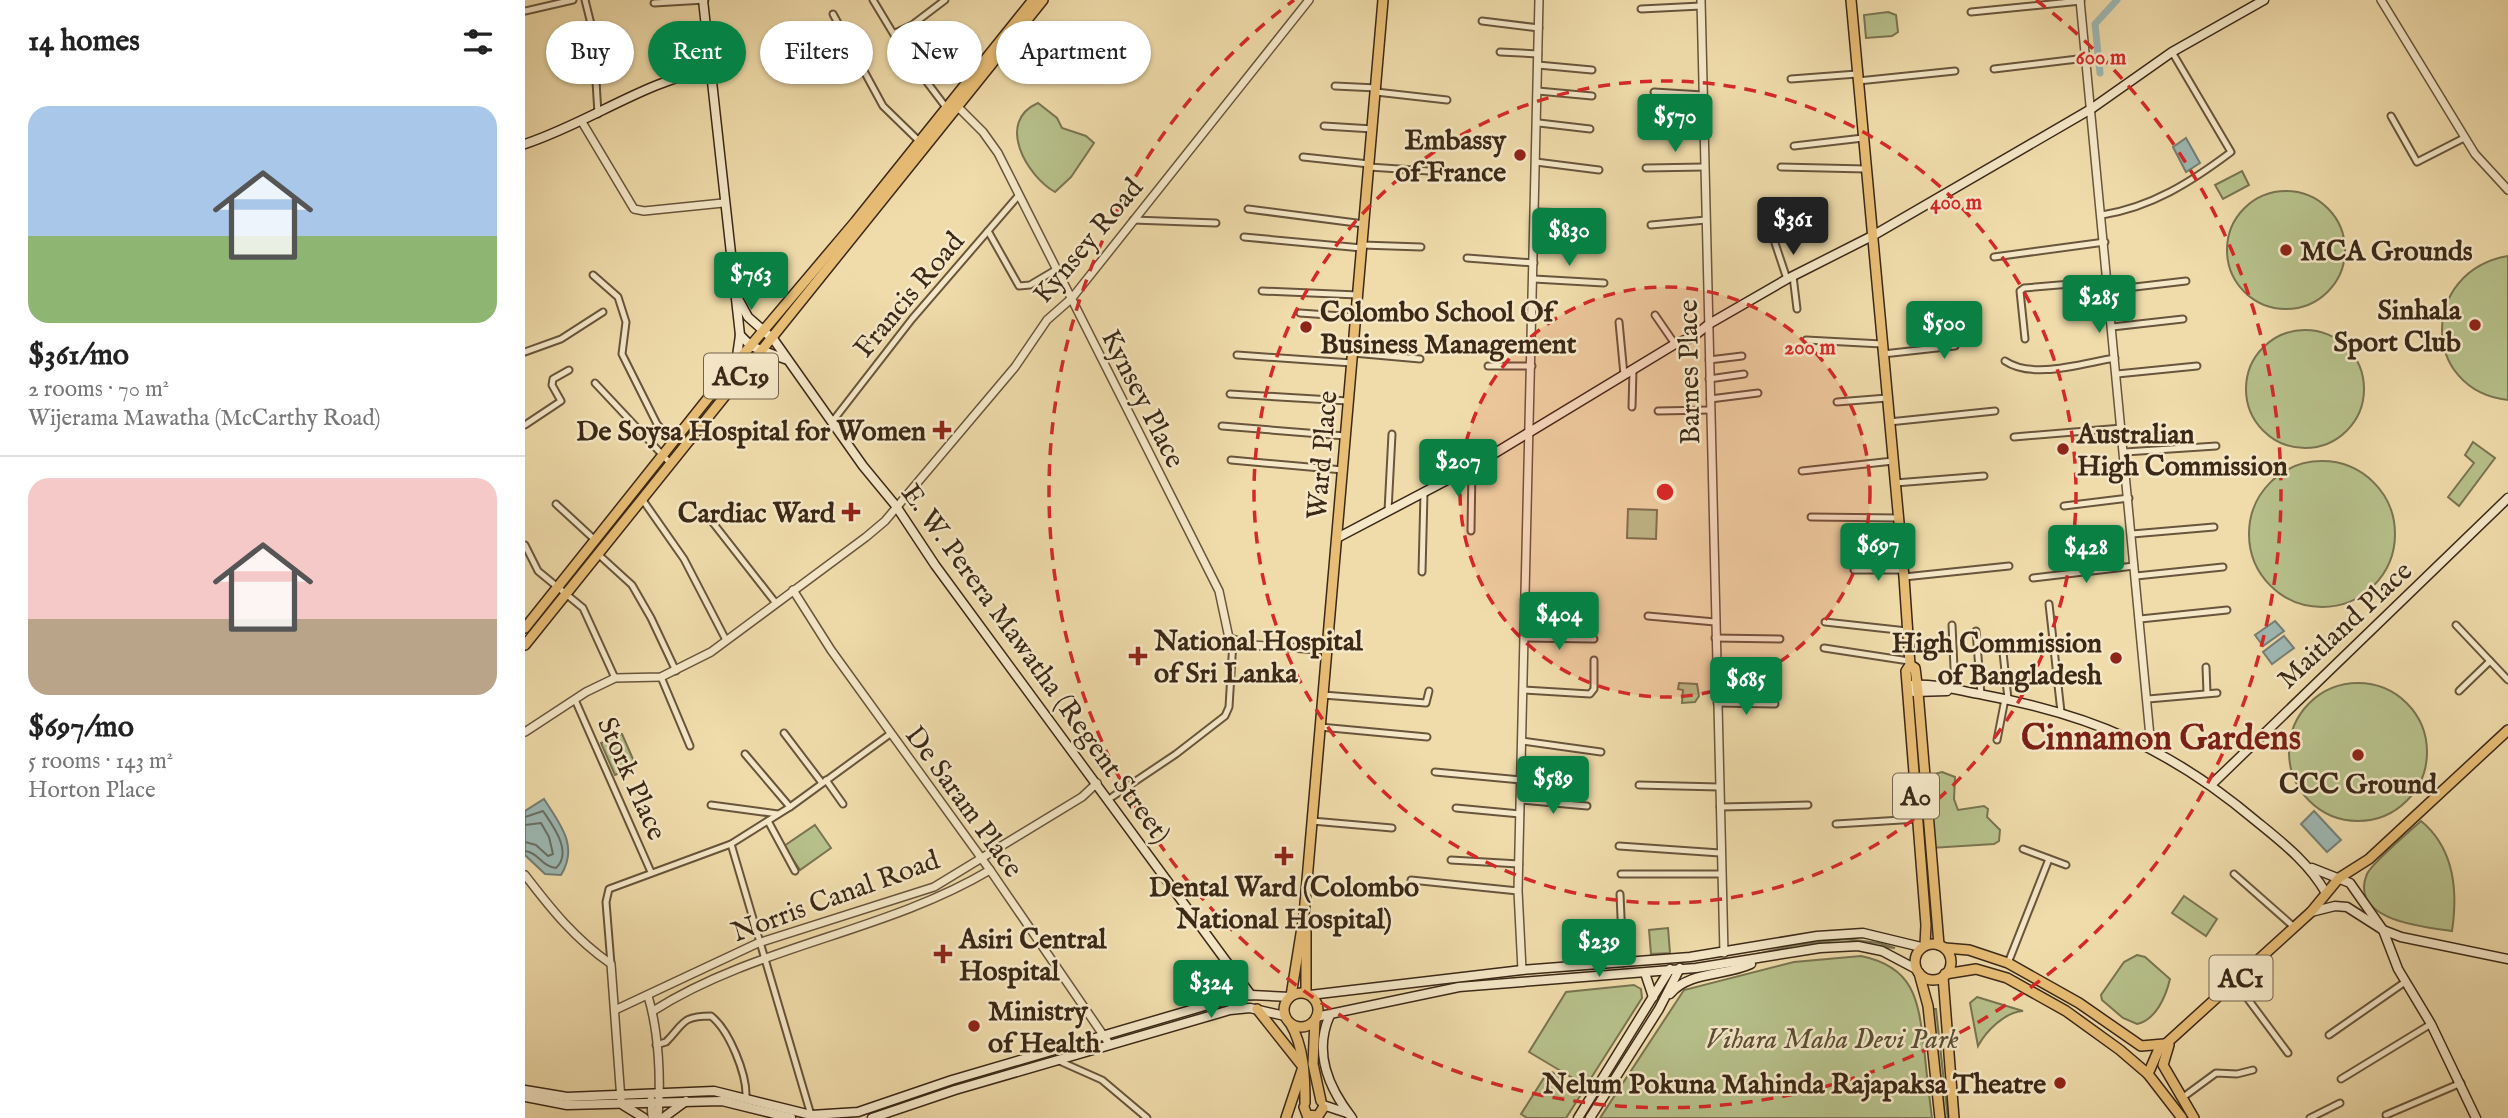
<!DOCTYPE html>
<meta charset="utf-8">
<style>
:root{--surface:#fff;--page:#f2f2f2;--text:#222;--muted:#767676;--line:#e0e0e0;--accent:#0b8043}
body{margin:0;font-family:"IM FELL English",serif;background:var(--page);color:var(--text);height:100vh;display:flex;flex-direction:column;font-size:26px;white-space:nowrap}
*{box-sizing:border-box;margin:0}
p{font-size:23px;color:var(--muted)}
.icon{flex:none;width:38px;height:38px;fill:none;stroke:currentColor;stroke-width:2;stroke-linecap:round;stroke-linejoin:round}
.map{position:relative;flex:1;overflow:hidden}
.panel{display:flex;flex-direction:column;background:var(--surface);width:525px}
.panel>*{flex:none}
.guide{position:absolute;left:21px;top:21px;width:665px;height:63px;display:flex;gap:14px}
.price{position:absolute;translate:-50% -60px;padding:0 16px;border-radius:7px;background:var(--accent);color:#fff;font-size:23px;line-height:46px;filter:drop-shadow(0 2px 4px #0008)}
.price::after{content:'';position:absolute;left:50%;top:42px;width:21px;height:16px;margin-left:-10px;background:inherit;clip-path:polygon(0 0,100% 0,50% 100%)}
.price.on{background:#222;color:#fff}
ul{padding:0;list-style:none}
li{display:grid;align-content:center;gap:14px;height:371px;padding:0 28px}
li+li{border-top:2px solid var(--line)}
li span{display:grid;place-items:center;height:217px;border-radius:21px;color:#555}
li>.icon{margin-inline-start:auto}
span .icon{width:126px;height:126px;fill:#fffc;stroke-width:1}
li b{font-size:30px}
h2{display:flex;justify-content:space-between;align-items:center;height:84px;padding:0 28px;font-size:30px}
.chip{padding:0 24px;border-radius:32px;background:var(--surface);box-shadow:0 2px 5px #0004;font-size:24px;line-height:63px}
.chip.on{background:var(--accent);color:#fff}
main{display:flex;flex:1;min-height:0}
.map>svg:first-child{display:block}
</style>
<main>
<section class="panel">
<h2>14 homes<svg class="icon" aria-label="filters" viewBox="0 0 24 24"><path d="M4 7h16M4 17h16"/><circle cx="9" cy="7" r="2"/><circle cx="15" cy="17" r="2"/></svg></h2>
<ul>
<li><span style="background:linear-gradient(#a9c7e8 60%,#8fb573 0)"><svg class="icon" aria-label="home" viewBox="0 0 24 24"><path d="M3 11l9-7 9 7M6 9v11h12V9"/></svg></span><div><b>$361/mo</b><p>2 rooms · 70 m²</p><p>Wijerama Mawatha (McCarthy Road)</p></div></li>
<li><span style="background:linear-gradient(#f6c9c9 65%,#b9a48a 0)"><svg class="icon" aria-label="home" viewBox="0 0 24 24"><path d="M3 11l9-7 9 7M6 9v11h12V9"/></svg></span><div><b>$697/mo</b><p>5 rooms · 143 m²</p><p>Horton Place</p></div></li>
</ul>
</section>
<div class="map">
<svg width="1983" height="1118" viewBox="0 0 1983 1118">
<rect width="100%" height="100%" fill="#f0dcab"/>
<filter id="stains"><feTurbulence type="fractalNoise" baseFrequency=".00286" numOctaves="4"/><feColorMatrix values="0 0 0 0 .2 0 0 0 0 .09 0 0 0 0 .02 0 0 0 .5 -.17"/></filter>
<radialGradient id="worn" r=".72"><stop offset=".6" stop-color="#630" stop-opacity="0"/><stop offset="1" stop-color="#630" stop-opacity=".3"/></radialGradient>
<g fill="#b7c18b" stroke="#797451" stroke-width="2">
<path d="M1363 12 1371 15 1373 32 1367 36 1341 38 1339 15Z"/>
<path d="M513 103 532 118 537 128 561 136 569 143 546 177 530 192C502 176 470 122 513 103Z"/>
<path d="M1717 171 1724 185 1698 199 1690 185Z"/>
<circle cx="1761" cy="250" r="59"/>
<path d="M1983 256V400C1895 390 1895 271 1983 256Z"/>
<circle cx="1780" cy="389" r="59"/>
<path d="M1948 442 1970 458 1934 506 1923 497 1949 463 1940 455Z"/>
<circle cx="1797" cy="534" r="73"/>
<path d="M1103 509 1132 510 1131 539 1102 538Z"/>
<circle cx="1833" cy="752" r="69"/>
<path d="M1154 683 1172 684 1174 696 1170 702 1157 703 1158 690 1153 689Z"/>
<path d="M97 734 111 766 90 775 76 743Z"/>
<path d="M1417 772 1430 777 1429 799 1433 810 1459 806 1463 809 1462 817 1475 830 1474 841 1469 844 1406 848 1401 776Z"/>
<path d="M1896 821C1929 848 1933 891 1927 931 1898 927 1823 920 1842 874 1847 863 1885 831 1896 821Z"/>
<path d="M290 825 306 848 275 870 259 846Z"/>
<path d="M1659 896 1692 919 1681 936 1647 913Z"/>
<path d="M1143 928 1145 953 1126 954 1124 930Z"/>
<path d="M1320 939 1354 943 1370 948 1307 943 1220 957 1270 945Z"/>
<path d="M1612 955 1620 957 1645 979C1641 996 1631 1020 1612 1024L1598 1018 1577 1000 1576 995 1599 962Z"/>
<path d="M1336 956C1389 967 1393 999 1399 1046 1401 1070 1404 1094 1407 1118H1075L1159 990 1269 962Z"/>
<path d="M1109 985 1116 989 1117 998 1061 1086 1004 1052 1041 992Z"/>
<path d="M1452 997 1498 1011C1480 1012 1461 1031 1453 1046L1445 1003Z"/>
<path d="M1407 1009H1411L1423 1118H1419Z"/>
<path d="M1027 1072 1057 1093 1041 1118H1002L996 1114 1022 1073Z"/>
</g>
<g fill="#9eb9b4" stroke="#767f75" stroke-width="2">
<path d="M1661 138 1675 163 1661 172 1648 147Z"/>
<path d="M1750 621 1759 631 1738 646 1730 635Z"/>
<path d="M1759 636 1769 648 1747 664 1738 652Z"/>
<path d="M19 799C35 824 54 846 36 875L20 874 0 855V811Z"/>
<path d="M1789 811 1816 840 1802 852 1776 824Z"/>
</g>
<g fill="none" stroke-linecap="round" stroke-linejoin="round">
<g stroke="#6c7066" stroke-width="2">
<path d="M0 817 18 811C28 826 48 852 31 868 17 867 13 852 0 851"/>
<path d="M0 825 16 823 24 837 28 854 23 856 11 845 0 842"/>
</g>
<path stroke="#9eb9b4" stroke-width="7" d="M1575 73 1570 24 1592 0"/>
<defs>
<g id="minor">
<path d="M60 0 68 32 73 114"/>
<path d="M348 0 380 53 423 110"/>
<path d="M129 3 180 0"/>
<path d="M1116 9 1176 6"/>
<path d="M0 11 48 0"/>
<path d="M1446 12 1556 1"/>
<path d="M308 14 358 106 396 143"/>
<path d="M957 21 1014 28"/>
<path d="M370 33 387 25 420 0"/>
<path d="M975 52 1013 54"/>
<path d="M1013 65 1067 70"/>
<path d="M1469 69 1561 58"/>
<path d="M1266 79 1332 74"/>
<path d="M1333 81 1430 71"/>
<path d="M810 86 852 88"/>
<path d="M1013 91 1067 96"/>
<path d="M851 92 922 100"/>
<path d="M1129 92 1178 95"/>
<path d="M1120 114 1178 120"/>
<path d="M1866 116 1892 162 1939 138"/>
<path d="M1014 123 1065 129"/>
<path d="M799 126 848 129"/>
<path d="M1269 146 1338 138"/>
<path d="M778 157 844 164"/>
<path d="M1011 162 1074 170"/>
<path d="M844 167 904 171"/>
<path d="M1256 167 1341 169"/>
<path d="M1121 168 1179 167"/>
<path d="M723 209 839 224"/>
<path d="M1011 212 1046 213"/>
<path d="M1577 215C1627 207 1666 182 1706 152L1647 52"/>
<path d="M608 220 691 223"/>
<path d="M1126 225 1181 220"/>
<path d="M463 231 494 286 505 285 532 269"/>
<path d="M719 237 837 248"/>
<path d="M1250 243 1262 279"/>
<path d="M837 245 896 247"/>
<path d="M1469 257 1580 242"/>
<path d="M942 258 1009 263"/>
<path d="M68 275 93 297 101 322 97 354 132 424 148 442"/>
<path d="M1268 276 1272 309"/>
<path d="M1009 279 1079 283"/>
<path d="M1584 290 1661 281"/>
<path d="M737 291 833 295"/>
<path d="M775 313 831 317"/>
<path d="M1130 315 1150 344"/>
<path d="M1094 322 1099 375"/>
<path d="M1587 327 1658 319"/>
<path d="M1500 339 1495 291 1499 288 1582 281"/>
<path d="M1281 340 1357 344"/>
<path d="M0 352 36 339 78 312"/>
<path d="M828 353 895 359"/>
<path d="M1358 354 1430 346 1428 319"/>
<path d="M712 355 827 363"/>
<path d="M1184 360 1217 356"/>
<path d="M1480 361C1508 380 1558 363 1590 358"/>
<path d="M963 366H1007"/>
<path d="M1592 374 1672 366"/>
<path d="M1184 379 1219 374"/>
<path d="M70 383 145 463"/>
<path d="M705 394 823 401"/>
<path d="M1185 399 1233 393"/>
<path d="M1312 402 1362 398"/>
<path d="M1107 407 1108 370"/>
<path d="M1133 411 1185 410"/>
<path d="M307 422 387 319 494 195"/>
<path d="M1364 422 1470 411"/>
<path d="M0 425 36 401 27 385 28 379 44 370"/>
<path d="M697 426 820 436"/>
<path d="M1489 437 1597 428"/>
<path d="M1600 452 1691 446"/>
<path d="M706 460 818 470"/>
<path d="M1277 471 1368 461"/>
<path d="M1370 483 1459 476"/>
<path d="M117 499 159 559 201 640"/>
<path d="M31 504 70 540"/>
<path d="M1539 506 1604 498"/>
<path d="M863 511 867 434"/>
<path d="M1286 517 1373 518"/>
<path d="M185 519 250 602"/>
<path d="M946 531 947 467"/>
<path d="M1607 534 1689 527"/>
<path d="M0 545 13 571 58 608 90 678"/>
<path d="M73 554 107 585 126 618 151 671"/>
<path d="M1329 570H1378"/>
<path d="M897 572 899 493"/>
<path d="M1611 576 1698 567"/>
<path d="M1379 577 1484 566"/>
<path d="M1508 578 1609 566"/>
<path d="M1524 604 1536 712"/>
<path d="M1000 613 1052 614 1054 597"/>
<path d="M1123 616 1190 622"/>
<path d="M1615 619 1702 610"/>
<path d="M1300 622 1382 631"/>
<path d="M1427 625 1430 689"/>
<path d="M1931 625 1983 680"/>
<path d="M1451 631 1456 695"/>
<path d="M1000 638 1069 639"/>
<path d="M1190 638 1255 639"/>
<path d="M1477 643 1483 699"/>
<path d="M1299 648 1384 661"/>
<path d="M1681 667 1682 693"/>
<path d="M136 677 165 746"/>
<path d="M998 690 1065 694 1069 689V660"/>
<path d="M1934 691 1965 661"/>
<path d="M798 695 901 703 904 691"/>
<path d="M1623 699 1692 693"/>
<path d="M51 702 126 872"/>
<path d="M1192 703 1250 704"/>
<path d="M795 727 902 737"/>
<path d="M259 733 297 783"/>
<path d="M1472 740 1480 699"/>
<path d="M997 741 1076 752"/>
<path d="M220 754 265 807"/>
<path d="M910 772 996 780"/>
<path d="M301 780 318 804"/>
<path d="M1114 785 1194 787"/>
<path d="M584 799 651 754 700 716 704 707 708 641"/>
<path d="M996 800 1062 806"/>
<path d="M186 805 253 814"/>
<path d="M1195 807 1283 805"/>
<path d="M931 808 995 814"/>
<path d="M243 821 270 871"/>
<path d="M787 821 867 828"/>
<path d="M1311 824 1393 819"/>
<path d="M206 844 286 1115"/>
<path d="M1094 846 1195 853"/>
<path d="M1498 849 1541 865"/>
<path d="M926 860 994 864"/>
<path d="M1096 874H1196"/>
<path d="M1709 874 1769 927"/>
<path d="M886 880 993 891"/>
<path d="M1095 894 1098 963"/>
<path d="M1483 963 1524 859"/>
<path d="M86 964 81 902 84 889 206 844 265 807 365 734"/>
<path d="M1711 983 1763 1053"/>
<path d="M1804 1035 1880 982"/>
<path d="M131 1045 141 1042C159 1024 156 1016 186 1016 204 1030 222 1074 221 1097"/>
<path d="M532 1060 577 1080 622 1118"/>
<path d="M1816 1079 1906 1024"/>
<path d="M1657 1098 1691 1073 1712 1074 1728 1070"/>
<path d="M1861 1115 1936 1083"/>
<path d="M1785 1118 1815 1103"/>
</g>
<g id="tertiary">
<path d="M1176 0 1199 953"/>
<path d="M1555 0 1626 747"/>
<path d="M1856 0 1950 154 1983 190"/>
<path d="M430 104 458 132 473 153 694 591 704 638 726 645 802 650"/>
<path d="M57 122 109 209 119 211 198 203"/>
<path d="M268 590 306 650 465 870 585 1045"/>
<path d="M0 732 61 692 90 678 136 677 186 652 341 537 360 521 490 367 522 320 547 298 784 0"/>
<path d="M0 875C26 909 50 939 86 964L96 1100"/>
<path d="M997 970 993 891 1014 0"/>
<path d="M123 996C134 1033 136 1079 133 1118"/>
<path d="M90 1010 233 943 409 887 557 797 572 783"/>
<path d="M128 1011C232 945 359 933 465 870"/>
<path d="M126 1100 127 1118"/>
</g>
<g id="secondary">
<path d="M178 0 215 335 211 363"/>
<path d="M0 144C64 123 121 80 187 69"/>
<path d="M211 295 223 317 249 340 338 466 371 506 410 565 726 995"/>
<path d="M215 335 226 346 260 359"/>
<path d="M812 538 947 467 1150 344 1168 337 1184 324 1262 279 1349 235 1566 109 1647 52 1739 0"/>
<path d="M1386 685C1412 683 1434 691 1459 695 1568 715 1647 750 1731 821 1758 843 1783 862 1801 893"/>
<path d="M1389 692 1422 691"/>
<path d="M1687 784 1983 498"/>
<path d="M1787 868 1825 883 1858 930 1873 969 1906 1024 1951 1118"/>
<path d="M1786 912 1810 906 1822 907 1858 930 1876 937 1983 959"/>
<path d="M1120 973 1128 997"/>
<path d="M1145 994C1164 971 1201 976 1226 964"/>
<path d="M785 995 997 970 1165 957 1292 936 1338 933 1396 947"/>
<path d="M805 1015C788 1052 803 1087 827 1118"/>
<path d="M791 1017 934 987 1171 968 1295 948 1333 946 1357 951 1391 969"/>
<path d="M0 1090 42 1097 189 1091 286 1115 333 1112 427 1080 710 997 726 995 765 997"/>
<path d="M0 1097 42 1105 197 1101 266 1118"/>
<path d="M98 1105 119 1118"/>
<path d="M798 1108V1105L822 1113"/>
<path d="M138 1118 161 1101"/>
<path d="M347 1118 430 1090 705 1010 725 1008 760 1016"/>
<path d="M1053 1118 1145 969"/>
<path d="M1065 1118 1134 1009 1155 968"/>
</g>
<g id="primary">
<path d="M0 628 211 363 330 222 508 0"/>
<path d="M0 645 518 0"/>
<path d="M1420 948 1444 950 1483 963 1554 1003 1616 1046 1639 1044"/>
<path d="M1420 974 1451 969 1482 978 1541 1011 1595 1050 1623 1074 1657 1118"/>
<circle cx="776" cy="1010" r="17"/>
<path d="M781 993V930"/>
<path d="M766 996 779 915 858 0"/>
<path d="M732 1009 778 1067 761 1118"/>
<path d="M790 1020 788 1064 796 1101"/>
<path d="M765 1023C779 1046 780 1077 780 1103"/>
<path d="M1644 1045 1638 1065 1669 1118"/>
<path d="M1623 1074 1633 1051 1786 912 1814 878 1844 859 1983 730"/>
<path d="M779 1107 782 1115 793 1116 798 1108"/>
</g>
<g id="trunk">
<path d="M1326 0 1379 577 1385 665 1381 671 1401 925 1400 945"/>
<path d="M1385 665 1390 668 1393 692 1414 945"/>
<circle cx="1408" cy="962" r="18"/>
<path d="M1394 973 1403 1006 1415 1118"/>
<path d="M1418 977 1429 1118"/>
</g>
</defs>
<use href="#minor" stroke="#68553c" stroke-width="9"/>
<use href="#tertiary" stroke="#68553c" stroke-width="10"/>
<use href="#secondary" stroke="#3b2817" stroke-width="11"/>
<use href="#primary" stroke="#3b2817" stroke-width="12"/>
<use href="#trunk" stroke="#3b2817" stroke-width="12"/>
<use href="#minor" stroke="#f5e8c8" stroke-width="5"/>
<use href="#tertiary" stroke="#f5e8c8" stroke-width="7"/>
<use href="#secondary" stroke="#f5e8c8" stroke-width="8"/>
<use href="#primary" stroke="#e8be76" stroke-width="9"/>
<use href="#trunk" stroke="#e8be76" stroke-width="9"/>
</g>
<circle cx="1140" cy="492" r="205" fill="#d62828" fill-opacity=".12"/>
<g fill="none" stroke="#d62828" stroke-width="3.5" stroke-dasharray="12 9">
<circle cx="1140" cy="492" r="205"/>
<circle cx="1140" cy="492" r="411"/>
<path d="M1511 0A616 616 0 1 1 769 0"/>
</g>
<g fill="#8f2418" stroke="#f5e8c8" stroke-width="2.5">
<circle cx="995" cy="155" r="7"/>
<circle cx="1761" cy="250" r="7"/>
<circle cx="1950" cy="325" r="7"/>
<circle cx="781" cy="327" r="7"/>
<path d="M413.5 419.5h7v7h7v7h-7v7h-7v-7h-7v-7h7z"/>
<circle cx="1538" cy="449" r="7"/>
<path d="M322.5 501.5h7v7h7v7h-7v7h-7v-7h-7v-7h7z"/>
<path d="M609.5 645.5h7v7h7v7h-7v7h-7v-7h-7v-7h7z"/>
<circle cx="1591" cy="658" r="7"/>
<circle cx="1833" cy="755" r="7"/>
<path d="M755.5 845.5h7v7h7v7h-7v7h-7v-7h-7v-7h7z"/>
<path d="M414.5 943.5h7v7h7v7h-7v7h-7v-7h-7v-7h7z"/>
<circle cx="449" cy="1026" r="7"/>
<circle cx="1535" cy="1083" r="7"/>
</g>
<g text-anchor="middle" stroke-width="5" stroke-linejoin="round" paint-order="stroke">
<g fill="#f5e8c8" stroke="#73624c" stroke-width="2">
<rect x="179" y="353.5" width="74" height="45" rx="5"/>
<rect x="1368" y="773.5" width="46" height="45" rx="5"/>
<rect x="1684.5" y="955.5" width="63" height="45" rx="5"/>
</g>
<g font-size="26" font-weight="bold" fill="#3b2817">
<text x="216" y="385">AC19</text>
<text x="1391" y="805">A0</text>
<text x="1716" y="987">AC1</text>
</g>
<g font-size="28" font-weight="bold" fill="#3b2817" stroke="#f5e8c8" text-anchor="end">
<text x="981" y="149">Embassy<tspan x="981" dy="32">of France</tspan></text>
<text x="1775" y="260" text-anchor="start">MCA Grounds</text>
<text x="1936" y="319">Sinhala<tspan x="1936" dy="32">Sport Club</tspan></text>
<text x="795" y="321" text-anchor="start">Colombo School Of<tspan x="795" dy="32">Business Management</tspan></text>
<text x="401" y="440">De Soysa Hospital for Women</text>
<text x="1552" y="443" text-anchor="start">Australian<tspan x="1552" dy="32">High Commission</tspan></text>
<text x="310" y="522">Cardiac Ward</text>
<text x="629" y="650" text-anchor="start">National Hospital<tspan x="629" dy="32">of Sri Lanka</tspan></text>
<text x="1577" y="652">High Commission<tspan x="1577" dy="32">of Bangladesh</tspan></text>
<text x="1833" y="793" text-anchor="middle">CCC Ground</text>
<text x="759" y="896" text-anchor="middle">Dental Ward (Colombo<tspan x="759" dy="32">National Hospital)</tspan></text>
<text x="434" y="948" text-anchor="start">Asiri Central<tspan x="434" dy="32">Hospital</tspan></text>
<text x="463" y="1020" text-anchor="start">Ministry<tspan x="463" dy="32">of Health</tspan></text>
<text x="1521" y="1093">Nelum Pokuna Mahinda Rajapaksa Theatre</text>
</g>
<g font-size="28" fill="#3b2817" stroke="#f5e8c8">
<text transform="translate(562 240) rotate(-50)" y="10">Kynsey Road</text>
<text transform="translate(383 294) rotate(-50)" y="10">Francis Road</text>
<text transform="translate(1163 372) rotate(-91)" y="10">Barnes Place</text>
<text transform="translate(619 398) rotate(63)" y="10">Kynsey Place</text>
<text transform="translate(796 455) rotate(-85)" y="10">Ward Place</text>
<text transform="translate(1819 624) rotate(-43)" y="10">Maitland Place</text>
<text transform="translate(512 663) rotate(54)" y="10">E. W. Perera Mawatha (Regent Street)</text>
<text transform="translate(108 778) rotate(66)" y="10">Stork Place</text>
<text transform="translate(440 801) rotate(54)" y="10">De Saram Place</text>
<text transform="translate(310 895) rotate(-20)" y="10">Norris Canal Road</text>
</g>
<g font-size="28" font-style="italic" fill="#5a4e34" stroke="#f5e8c8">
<text x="1307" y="1048">Vihara Maha Devi Park</text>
</g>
<g font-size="35" font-weight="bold" fill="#7a1f14" stroke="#f5e8c8">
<text x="1636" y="749">Cinnamon Gardens</text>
</g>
</g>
<circle cx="1140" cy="492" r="10" fill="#d62828" stroke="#f5e8c8" stroke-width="3.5"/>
<g font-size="21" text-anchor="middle" font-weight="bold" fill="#d62828" stroke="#f5e8c8" stroke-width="5" stroke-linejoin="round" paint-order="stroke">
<text x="1576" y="64">600 m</text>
<text x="1431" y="209">400 m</text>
<text x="1285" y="354">200 m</text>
</g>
<rect width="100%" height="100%" filter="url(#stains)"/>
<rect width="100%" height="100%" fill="url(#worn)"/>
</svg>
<b class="price" style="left:1150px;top:154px">$570</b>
<b class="price on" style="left:1268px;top:257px">$361</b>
<b class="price" style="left:1044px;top:268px">$830</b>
<b class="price" style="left:226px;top:312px">$763</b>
<b class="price" style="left:1574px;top:335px">$285</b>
<b class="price" style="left:1419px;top:361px">$500</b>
<b class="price" style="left:933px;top:499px">$207</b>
<b class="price" style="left:1353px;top:583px">$697</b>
<b class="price" style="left:1561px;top:585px">$428</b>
<b class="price" style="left:1034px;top:652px">$404</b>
<b class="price" style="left:1221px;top:717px">$685</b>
<b class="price" style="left:1028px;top:816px">$589</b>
<b class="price" style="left:1074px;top:979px">$239</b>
<b class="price" style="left:686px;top:1020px">$324</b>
<div class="guide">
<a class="chip">Buy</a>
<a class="chip on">Rent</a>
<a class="chip">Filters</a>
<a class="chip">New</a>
<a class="chip">Apartment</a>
</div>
</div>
</main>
